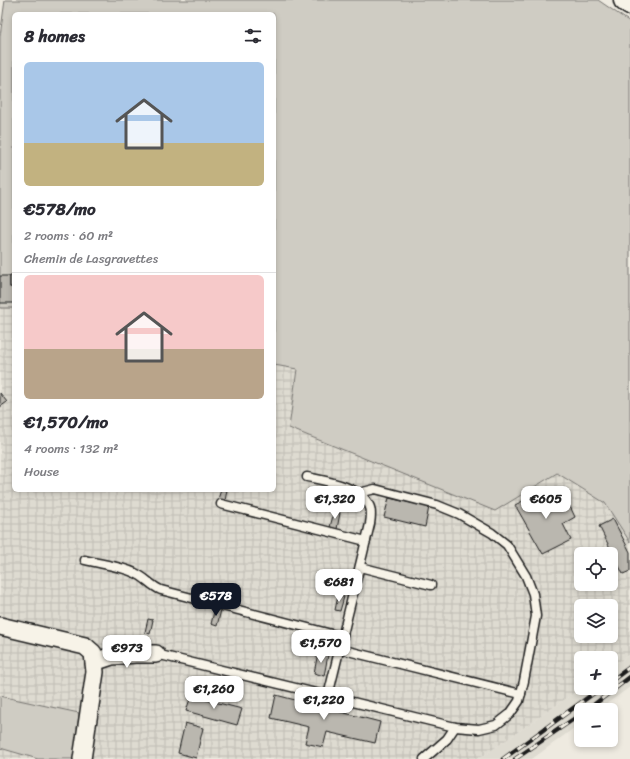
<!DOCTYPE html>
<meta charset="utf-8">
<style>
:root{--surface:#fff;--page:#f2f2f3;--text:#2b2b33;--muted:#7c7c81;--line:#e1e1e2;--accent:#111827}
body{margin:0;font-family:Sriracha,sans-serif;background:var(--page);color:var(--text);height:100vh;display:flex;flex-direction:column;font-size:15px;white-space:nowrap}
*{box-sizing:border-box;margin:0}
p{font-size:13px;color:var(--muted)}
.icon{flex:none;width:22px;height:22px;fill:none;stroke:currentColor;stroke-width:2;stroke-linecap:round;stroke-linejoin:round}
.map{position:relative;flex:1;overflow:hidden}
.panel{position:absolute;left:12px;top:12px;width:264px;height:480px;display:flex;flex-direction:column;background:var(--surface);border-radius:6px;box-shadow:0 2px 6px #0003}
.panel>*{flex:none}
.tools{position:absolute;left:574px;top:547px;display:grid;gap:8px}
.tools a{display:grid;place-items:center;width:44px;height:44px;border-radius:6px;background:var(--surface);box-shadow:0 2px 6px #0003;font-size:20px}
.price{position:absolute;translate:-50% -34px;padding:0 9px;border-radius:8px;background:#fff;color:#222;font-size:13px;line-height:26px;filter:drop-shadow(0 1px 2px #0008)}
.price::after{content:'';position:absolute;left:50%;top:24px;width:12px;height:9px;margin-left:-6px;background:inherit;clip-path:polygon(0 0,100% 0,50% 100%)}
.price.active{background:var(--accent);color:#fff}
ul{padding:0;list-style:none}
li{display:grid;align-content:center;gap:8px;height:212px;padding:0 12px}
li+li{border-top:1px solid var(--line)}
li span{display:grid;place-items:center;height:124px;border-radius:6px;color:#555}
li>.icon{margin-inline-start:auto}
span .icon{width:72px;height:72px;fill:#fffc;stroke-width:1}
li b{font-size:17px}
h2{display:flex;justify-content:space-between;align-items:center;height:48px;padding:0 12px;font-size:17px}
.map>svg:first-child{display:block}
</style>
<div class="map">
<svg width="630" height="759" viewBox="0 0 630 759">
<defs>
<pattern id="industrial-grid" width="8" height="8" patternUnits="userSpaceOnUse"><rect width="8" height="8" fill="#dedbd1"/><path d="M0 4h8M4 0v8" fill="none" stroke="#bebbb3"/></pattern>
</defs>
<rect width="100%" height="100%" fill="#eeeae0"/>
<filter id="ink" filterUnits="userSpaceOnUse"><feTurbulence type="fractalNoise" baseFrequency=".025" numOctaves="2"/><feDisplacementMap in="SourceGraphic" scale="8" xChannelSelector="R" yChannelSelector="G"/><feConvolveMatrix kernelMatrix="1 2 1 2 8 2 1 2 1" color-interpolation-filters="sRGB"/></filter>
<g filter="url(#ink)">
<path fill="#dedbd1" d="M630 654V687L598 710H581V723L532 759H479L581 688H611V667Z"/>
<path fill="url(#industrial-grid)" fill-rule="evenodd" d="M0 308H14V490H274V365L297 369 289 428 495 510 557 473 605 503 630 542V654L611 667V658H581V688L479 759H0ZM581 554H611V584H581ZM581 606H611V636H581Z"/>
<g fill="#cfccc3" stroke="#767470">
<path d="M5 0H598L630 22V542L605 503 557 473 495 511 289 428 297 369 274 365V14H14V308H0V36Z"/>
<path d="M0 696 79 713 74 759H38L0 748Z"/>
</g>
<g fill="#bab7af" stroke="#1c1c1c">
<path d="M0 276H10V287H14V303H0Z"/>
<rect x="10" y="276" width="4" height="11"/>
<path d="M0 393 7 402 0 407Z"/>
<path d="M221 490H227L225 501 218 499Z"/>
<path d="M544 490 552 505 566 498 575 517 563 524 571 540 543 554 515 505Z"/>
<path d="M389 498 429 507 425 527 384 517Z"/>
<path d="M334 512 340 513 337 529 330 527Z"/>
<path d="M613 519 630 552V571L623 574 599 526Z"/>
<path d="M338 596 344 597 340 611 335 610Z"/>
<path d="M215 608 221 610 217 626 211 624Z"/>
<path d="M148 619 153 620 150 634 145 632Z"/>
<path d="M306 639 317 641 315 650 304 648Z"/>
<path d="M318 653 328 655 324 676 314 673Z"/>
<path d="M276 695 314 705 315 703 333 707V710L380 722 375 743 327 732 323 747 305 743 309 727 271 718Z"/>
<path d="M191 696 242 709 237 725 186 711Z"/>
<path d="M185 723 203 728 196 758 178 753Z"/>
</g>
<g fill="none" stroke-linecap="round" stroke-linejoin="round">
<defs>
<g id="service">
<path d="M307 477C325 481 360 486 369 505 372 510 371 518 370 524L328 696"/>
<path d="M221 504 366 541"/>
<path d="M85 560C100 564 121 566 135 573 145 577 151 586 161 590L343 637"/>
<path d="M360 567 431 585"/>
<path d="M340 649 521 694"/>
<path d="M156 654 455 727 479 729 496 725 510 714 519 701 524 681 536 616 533 594 526 576 507 545 492 533 459 514 437 505 375 489 359 493"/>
<path d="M424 759 447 739 455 727"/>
</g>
<g id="minor">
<path d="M0 626 85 646 93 653 95 672 82 759"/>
<path d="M94 662 112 656 135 654H156"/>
</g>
<path id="primary" d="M625 0 630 4"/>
</defs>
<use href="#service" stroke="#1c1c1c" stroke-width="11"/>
<use href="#minor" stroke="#1c1c1c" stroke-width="20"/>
<use href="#primary" stroke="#1c1c1c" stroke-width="25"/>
<use href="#service" stroke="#f7f3e8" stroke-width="8"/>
<use href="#minor" stroke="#f7f3e8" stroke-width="17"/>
<use href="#primary" stroke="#f7f3e8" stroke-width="22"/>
<defs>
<g id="rail">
<path d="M611 681 630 667"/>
<path d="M587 710 630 677"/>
<path d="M503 759 601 688"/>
<path d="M515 759 581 714"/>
</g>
</defs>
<use href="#rail" stroke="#1c1c1c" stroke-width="4.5"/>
<use href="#rail" stroke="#f7f3e8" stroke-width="3" stroke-dasharray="9" stroke-linecap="butt"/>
</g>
</g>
</svg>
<div class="tools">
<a><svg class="icon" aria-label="locate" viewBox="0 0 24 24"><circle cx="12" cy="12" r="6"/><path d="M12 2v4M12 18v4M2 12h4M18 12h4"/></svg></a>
<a><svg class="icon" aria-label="layers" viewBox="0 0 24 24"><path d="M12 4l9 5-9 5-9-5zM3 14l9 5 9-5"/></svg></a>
<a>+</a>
<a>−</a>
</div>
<b class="price" style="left:335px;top:520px">€1,320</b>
<b class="price" style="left:546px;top:520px">€605</b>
<b class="price" style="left:339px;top:603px">€681</b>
<b class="price active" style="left:216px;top:617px">€578</b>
<b class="price" style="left:321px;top:664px">€1,570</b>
<b class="price" style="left:127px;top:669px">€973</b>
<b class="price" style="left:214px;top:710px">€1,260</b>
<b class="price" style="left:324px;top:721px">€1,220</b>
<section class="panel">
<h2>8 homes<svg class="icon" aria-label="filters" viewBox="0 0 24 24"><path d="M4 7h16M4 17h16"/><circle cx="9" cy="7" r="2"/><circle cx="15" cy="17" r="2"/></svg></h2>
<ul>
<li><span style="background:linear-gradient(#a9c7e8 65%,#c2b280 0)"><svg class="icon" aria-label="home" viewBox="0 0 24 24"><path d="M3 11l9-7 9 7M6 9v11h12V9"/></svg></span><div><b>€578/mo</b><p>2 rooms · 60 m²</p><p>Chemin de Lasgravettes</p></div></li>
<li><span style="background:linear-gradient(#f6c9c9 60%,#b9a48a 0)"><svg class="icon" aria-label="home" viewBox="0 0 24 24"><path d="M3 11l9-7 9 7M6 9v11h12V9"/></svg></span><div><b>€1,570/mo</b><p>4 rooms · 132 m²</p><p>House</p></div></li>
</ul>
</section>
</div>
